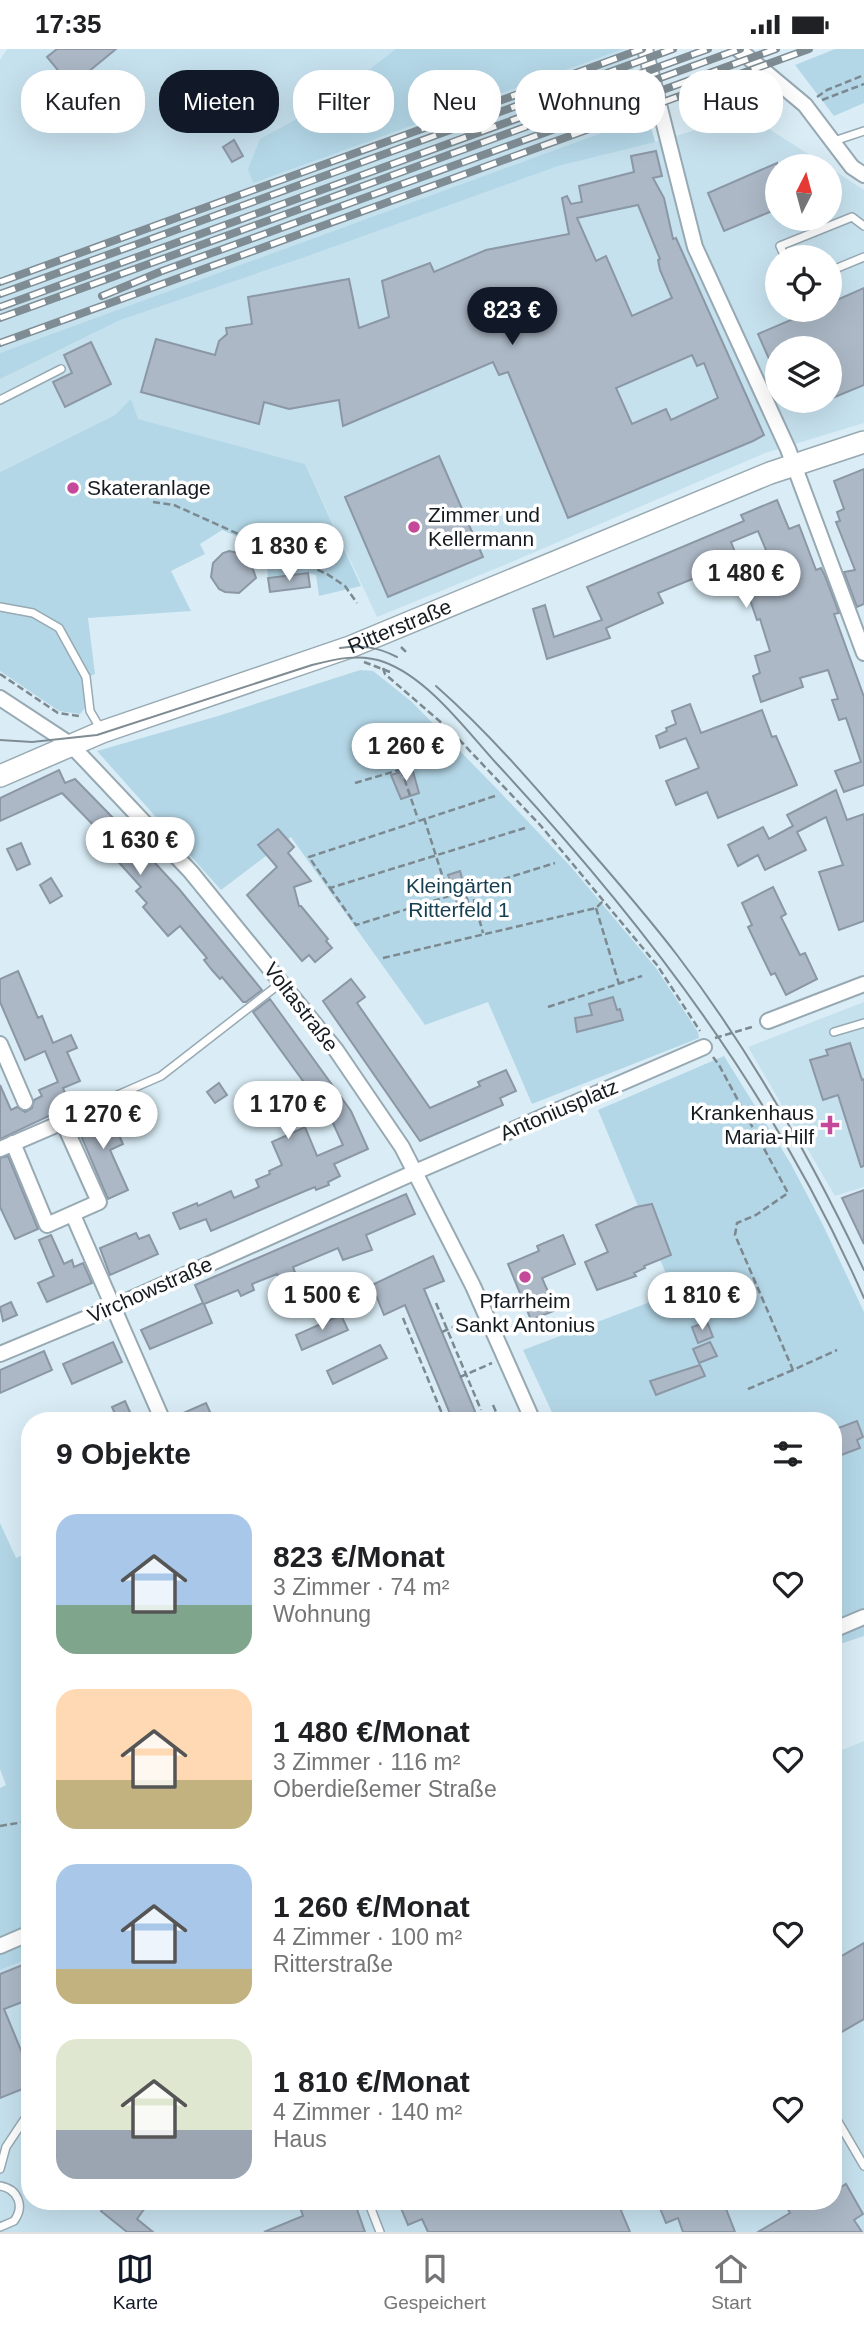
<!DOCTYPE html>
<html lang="de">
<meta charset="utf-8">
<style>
:root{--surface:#fff;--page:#f2f2f2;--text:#202124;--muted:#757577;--line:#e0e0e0;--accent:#111827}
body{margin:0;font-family:Helvetica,sans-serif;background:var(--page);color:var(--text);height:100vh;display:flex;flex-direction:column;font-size:26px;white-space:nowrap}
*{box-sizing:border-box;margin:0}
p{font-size:23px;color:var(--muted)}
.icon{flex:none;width:38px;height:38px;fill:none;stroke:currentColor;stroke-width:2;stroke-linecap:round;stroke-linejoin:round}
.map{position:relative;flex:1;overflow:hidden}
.side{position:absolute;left:21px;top:1363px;width:821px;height:798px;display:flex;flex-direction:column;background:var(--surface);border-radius:28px;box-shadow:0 7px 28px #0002}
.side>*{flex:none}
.guide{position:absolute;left:21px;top:21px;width:822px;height:63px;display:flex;gap:14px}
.needle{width:46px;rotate:6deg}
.fabs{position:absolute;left:765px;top:105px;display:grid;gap:14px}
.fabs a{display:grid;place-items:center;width:77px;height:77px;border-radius:50%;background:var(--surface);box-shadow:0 7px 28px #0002;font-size:35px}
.price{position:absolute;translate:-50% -60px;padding:0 16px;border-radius:24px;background:#fff;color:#222;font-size:23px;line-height:46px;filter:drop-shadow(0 2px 4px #0008)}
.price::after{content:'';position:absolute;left:50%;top:42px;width:21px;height:16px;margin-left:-10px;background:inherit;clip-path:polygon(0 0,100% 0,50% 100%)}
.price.on{background:var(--accent);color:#fff}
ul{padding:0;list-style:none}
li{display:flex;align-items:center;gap:21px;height:175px;padding:0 35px}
li span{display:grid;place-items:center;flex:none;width:196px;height:140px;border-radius:21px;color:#555}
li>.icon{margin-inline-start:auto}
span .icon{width:84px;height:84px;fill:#fffc;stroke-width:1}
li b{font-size:30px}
h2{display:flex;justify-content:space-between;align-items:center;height:84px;padding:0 35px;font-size:30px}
.chip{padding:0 24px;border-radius:28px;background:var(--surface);box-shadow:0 7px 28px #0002;font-size:24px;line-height:63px}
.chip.on{background:var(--accent);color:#fff}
.status{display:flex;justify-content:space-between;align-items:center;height:49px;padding:0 35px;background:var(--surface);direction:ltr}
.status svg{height:19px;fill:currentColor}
.tabs{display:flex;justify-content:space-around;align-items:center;height:98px;border-top:2px solid var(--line);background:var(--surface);font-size:19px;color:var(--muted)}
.tabs a{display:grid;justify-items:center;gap:4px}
.tabs .on{color:var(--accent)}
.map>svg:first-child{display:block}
</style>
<div class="status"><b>17:35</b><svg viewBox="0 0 49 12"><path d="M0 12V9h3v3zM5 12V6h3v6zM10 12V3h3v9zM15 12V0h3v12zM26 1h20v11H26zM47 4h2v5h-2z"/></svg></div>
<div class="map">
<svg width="864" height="2183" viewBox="0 0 864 2183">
<rect width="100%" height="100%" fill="#daedf6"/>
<g fill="#c6e1ee" fill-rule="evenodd">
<path d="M7 0H627L655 93 747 66 827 117H777V170H830V119L864 141V374L765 404 514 512 377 568 305 415 137 370 131 351 115 366 0 423V11ZM777 208H830V261H777ZM777 299H830V352H777Z"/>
<path d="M864 953V1138L835 1147 748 998Z"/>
<path d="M864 1692V2183H0V1921L30 1909V2152H833V1705Z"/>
</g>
<g fill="#b4d7e7">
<path d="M396 0H623L253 134 248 120 260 90 326 54Z"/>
<path d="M835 0H864V54L834 67 795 16Z"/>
<path d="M648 67 655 93 558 117 305 208 120 271 0 330V304Z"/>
<path d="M131 350 138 370 305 415 361 537 319 547 316 526 308 524 268 529 267 517 260 498 222 481 200 495 205 505 171 522 191 562 88 569 95 625 82 631 85 659 80 665 59 662 0 622V423L115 366Z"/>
<path d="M360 621 373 622 412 653 498 741 571 818 656 919 698 983 699 989 532 1055 488 953 425 976 291 788 221 841 97 702 218 667Z"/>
<path d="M724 1007 791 1115 822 1174 864 1263V1587L840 1595 833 1573V1372H556L523 1301 674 1244 598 1061Z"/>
<path d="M0 1474 16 1509 30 1503V1909L0 1921V1739L6 1736 0 1720Z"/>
</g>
<g fill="#acb8c6" stroke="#8b97a5" stroke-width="2" fill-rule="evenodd">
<path d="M57 0H116L71 37 47 8Z"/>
<path d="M234 91 243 107 232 113 223 98Z"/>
<path d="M656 102 662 127 653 129 664 149 673 190 676 189 764 386 753 392 568 469 508 323 499 326 493 313 343 377 339 351 289 360 264 353 259 375 141 343 156 290 215 306 219 292 227 285 226 279 252 275 248 248 349 230 359 279 389 268 382 232 430 214 434 223 486 201 569 185 562 149 567 147 571 155 582 153 579 137 634 123 631 107ZM638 156 660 210 658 211 660 221 672 249 632 267 606 207 596 212 577 169ZM692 306 697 317 704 314 718 349 671 371 666 360 632 375 616 339Z"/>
<path d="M777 114V160L724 182 708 144Z"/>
<path d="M864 239V336L830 350V299H777V328L758 285 814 261H830V254Z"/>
<path d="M91 293 111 335 65 358 53 333 72 324 64 306Z"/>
<path d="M439 407 483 508 388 548 345 448Z"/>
<path d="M864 420V555L857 558 844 523 855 521 836 473 840 472 837 463 844 460 834 432Z"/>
<path d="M777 451 789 480 799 476 816 521 821 519 825 527 839 564 834 565 864 648V736L844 743 835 722 861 713 846 669 839 671 832 651 838 650 828 621 800 629 803 638 761 653 753 627 760 624 755 607 770 602 760 570 757 571 747 542 736 546 724 517 658 544 663 554 606 579 610 589 547 610 533 560 545 556 554 588 602 571 587 538 744 472 741 466ZM758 482 779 532 749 541H750L731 493Z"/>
<path d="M229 502 243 505 249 509 256 529 239 544 225 543 219 540 211 528 213 514 223 504Z"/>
<path d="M308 524 310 538 270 543 268 529Z"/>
<path d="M690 655 701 684 762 661 772 688 776 687 797 736 718 769 707 743 676 756 666 732 699 719 686 689 660 699 656 687 667 682 666 679 676 675 672 662Z"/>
<path d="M412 719 419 744 401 750 391 726Z"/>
<path d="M59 721 65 734 75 730 119 775 179 840 262 941 246 953H243L222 928 220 930 212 921 204 911 207 909 180 877 168 887 143 858 147 854 136 842 141 838 114 808 111 810 97 795 105 788 62 744 0 772V749Z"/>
<path d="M836 741 847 771 864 765V872L839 881 819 823 843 816 826 768 797 783 806 801 765 821 758 806 738 817 728 796 763 778 769 790 793 777 787 766Z"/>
<path d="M278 780 294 798 288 804 311 832 294 838 299 857H301L328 890 326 892 332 899 315 913 309 906 302 912 247 846 277 818 258 796Z"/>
<path d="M21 794 30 815 17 821 7 800Z"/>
<path d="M460 822 471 863 461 866 448 826Z"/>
<path d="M51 829 62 847 50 854 40 836Z"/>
<path d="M773 838 786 865 781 868 800 906 805 904 817 930 786 946 775 924 771 926 748 878 752 876 742 854Z"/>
<path d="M18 922 38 969 42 967 53 994 71 986 77 999 67 1003 80 1032 63 1039 70 1057 0 1090V1036L11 1061 17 1058 25 1063 32 1059 34 1051 42 1047 39 1041 58 1033 45 1002 25 1011 0 953V930Z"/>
<path d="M351 930 365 948 357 954 430 1059 480 1037 478 1033 506 1021 516 1042 500 1049 503 1056 420 1092 323 952Z"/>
<path d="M613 948 617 961 620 960 623 971 577 983 575 969 592 966 589 955Z"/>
<path d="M270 950 351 1062 368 1100 334 1115 340 1127 328 1133 329 1136 316 1141 315 1138 305 1142 211 1182 206 1170 180 1180 173 1164 197 1154 198 1157 231 1142 234 1149 259 1138 256 1131 270 1125 269 1122 282 1116 272 1093 305 1078 317 1107 343 1096 332 1072 253 963Z"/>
<path d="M850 994 862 1031 864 1030V1117L861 1118 838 1046 823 1051 810 1011 828 1006 826 1001Z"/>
<path d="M219 1034 227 1046 215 1054 207 1043Z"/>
<path d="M103 1059 111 1076 114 1075 123 1095 110 1101 128 1141 108 1150 76 1075Z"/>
<path d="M8 1107 38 1180 15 1190 0 1158V1109Z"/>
<path d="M864 1141V1195L842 1149Z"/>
<path d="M406 1145 415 1165 366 1186 372 1201 343 1211 338 1199 293 1218 296 1226 280 1232 277 1225 252 1235 254 1241 241 1247 238 1241 204 1255 212 1274 150 1300 141 1281 203 1254 195 1236Z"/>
<path d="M652 1155 671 1206 644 1217 645 1219 634 1224 636 1227 597 1241 585 1213 608 1203 596 1176 636 1158Z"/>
<path d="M136 1184 139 1190 149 1186 158 1205 110 1226 100 1199Z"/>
<path d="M51 1186 64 1215 72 1211 74 1218 83 1214 92 1234 47 1253 38 1234 54 1227 39 1191Z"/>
<path d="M563 1186 575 1215 542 1229 556 1261 531 1271 508 1215 539 1202 537 1197Z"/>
<path d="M433 1207 444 1232 424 1240 479 1372H453L405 1256 384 1266 372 1236Z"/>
<path d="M11 1253 17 1266 3 1272 0 1258Z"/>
<path d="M341 1266 348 1281 302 1301 296 1286Z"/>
<path d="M707 1273 713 1288 698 1294 692 1278Z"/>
<path d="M113 1293 122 1313 72 1335 63 1315Z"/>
<path d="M710 1293 717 1307 699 1314 693 1300Z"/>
<path d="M380 1296 387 1309 333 1335 327 1322Z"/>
<path d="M44 1302 52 1321 0 1344V1321Z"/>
<path d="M700 1316 705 1327 656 1346 650 1332Z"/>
<path d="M125 1352 134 1372H118L112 1358Z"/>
<path d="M206 1354 214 1372H172V1369Z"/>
<path d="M857 1372 863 1388 857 1391 860 1399 833 1409V1381Z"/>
<path d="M864 1894V1970L833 1988V1912Z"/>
<path d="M30 1913V1950L4 1960 27 2016 30 2014V2037L0 2049V1925Z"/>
<path d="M846 2135 863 2165 854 2171 862 2183H758L790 2164 783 2152H833V2143Z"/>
<path d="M109 2152H150L137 2170 153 2183H127L101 2162Z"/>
<path d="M298 2152H354L365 2183H264L303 2167Z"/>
<path d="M398 2152H617L630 2183H428L422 2170 408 2176Z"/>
<path d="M657 2152H723L735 2183H683L678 2169 666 2174Z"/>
</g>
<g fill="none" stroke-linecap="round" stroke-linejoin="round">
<defs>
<g id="lane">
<path d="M834 92 864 82"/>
<path d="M785 208 780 197 852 168 864 177"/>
<path d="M830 222 864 208"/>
<path d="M0 351 61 320"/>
<path d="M0 558 33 564 59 579 86 628 90 662 100 679"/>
<path d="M834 983 864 974"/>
<path d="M72 1066 161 1027 282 933"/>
<path d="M833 2064 864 2117"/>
<path d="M0 2120 6 2098 30 2062"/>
<path d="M0 2137C18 2140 25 2157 14 2172L0 2178"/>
<path d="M368 2152 380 2183"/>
</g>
<g id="street">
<path d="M645 0 695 198 788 400 864 604"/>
<path d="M738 0 805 56 852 118 864 126"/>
<path d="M0 649 70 695 90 716 191 823 336 1001 402 1098 473 1237 533 1372"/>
<path d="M768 972 864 935"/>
<path d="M0 995 25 1053"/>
<path d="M13 1094 47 1176 99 1153 63 1073"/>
<path d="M0 1100 63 1073 72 1066"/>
<path d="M73 1166 163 1372"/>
<path d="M0 1305 113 1258 413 1124 704 998"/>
<path d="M833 1581 864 1568"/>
<path d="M0 1897 30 1884"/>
</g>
<g id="secondary">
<path id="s1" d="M0 727 102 683 350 598 770 424 864 393"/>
</g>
</defs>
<use href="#lane" stroke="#97a9b2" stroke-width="10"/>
<use href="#street" stroke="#97a9b2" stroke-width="18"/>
<use href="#secondary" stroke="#97a9b2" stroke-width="24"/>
<g stroke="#7c8990" stroke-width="2.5" stroke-dasharray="7 3.5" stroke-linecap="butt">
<path d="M817 48 827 41 864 26"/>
<path d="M822 51 864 35"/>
<path d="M153 453 174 456 327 525 345 537 357 554"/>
<path d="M401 598 406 603"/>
<path d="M364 613 390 623"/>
<path d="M383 619 385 625 451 682 541 777 657 916 700 982"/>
<path d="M0 625 58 664 79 667"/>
<path d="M401 720 418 770"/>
<path d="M355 734 457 704"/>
<path d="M495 747 309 808 330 839 525 779"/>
<path d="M424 769 443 829 457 844"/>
<path d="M330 839 356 876 555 814"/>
<path d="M471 840 483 884"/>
<path d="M596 859 619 935"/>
<path d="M383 909 596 859 603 852"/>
<path d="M548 958 642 927"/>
<path d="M715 989 755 977"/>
<path d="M713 1008 719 1016 788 1144 756 1166 737 1174 735 1186 793 1321 837 1301"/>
<path d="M436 1254 481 1361"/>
<path d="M403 1269 445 1372"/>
<path d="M442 1283 472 1270"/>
<path d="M460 1328 492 1314"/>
<path d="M748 1340 793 1321"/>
<path d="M493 1356 500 1372"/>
<path d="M458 1371 459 1372"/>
<path d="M23 1773 30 1739"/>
<path d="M0 1777 30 1772"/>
</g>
<use href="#lane" stroke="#fff" stroke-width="7"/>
<use href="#street" stroke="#fff" stroke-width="14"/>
<use href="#secondary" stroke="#fff" stroke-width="21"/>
<g stroke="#7f8c93" stroke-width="2">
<path d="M340 599C361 596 378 598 397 608"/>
<path d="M436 637C487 682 531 733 575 784 610 824 645 864 677 906 751 1003 812 1111 864 1221"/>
<path d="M0 691 32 693 97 686 312 616C336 610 360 604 384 613 428 629 466 681 497 715 648 878 774 1045 864 1249"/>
</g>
<defs>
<g id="rail">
<path d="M0 233 642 0"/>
<path d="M0 245 673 0"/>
<path d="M102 247 162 222 776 0"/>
<path d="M0 258 708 0"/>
<path d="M0 269 740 0"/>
<path d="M0 294 809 0"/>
</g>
</defs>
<use href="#rail" stroke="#7f8c93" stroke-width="8"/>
<use href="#rail" stroke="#fff" stroke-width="5" stroke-dasharray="16" stroke-linecap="butt"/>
</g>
<g fill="#c4499a" stroke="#fff" stroke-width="2.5">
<circle cx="73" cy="439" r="7"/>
<circle cx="414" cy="478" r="7"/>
<path d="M826.5 1065.5h7v7h7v7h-7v7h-7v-7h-7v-7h7z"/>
<circle cx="525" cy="1228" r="7"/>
</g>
<g text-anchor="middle" stroke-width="7" stroke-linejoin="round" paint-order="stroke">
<g font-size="21" fill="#151c20" stroke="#fff" text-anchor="start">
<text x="87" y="446">Skateranlage</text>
<text x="428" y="473">Zimmer und<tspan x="428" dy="24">Kellermann</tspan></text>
<text x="814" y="1071" text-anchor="end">Krankenhaus<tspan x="814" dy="24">Maria-Hilf</tspan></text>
<text x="525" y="1259" text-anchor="middle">Pfarrheim<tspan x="525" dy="24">Sankt Antonius</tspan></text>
</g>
<g font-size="21" fill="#151c20" stroke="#fff">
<text dy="7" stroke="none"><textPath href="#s1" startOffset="427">Ritterstraße</textPath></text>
<text transform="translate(301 958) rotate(52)" y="7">Voltastraße</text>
<text transform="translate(559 1061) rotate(-23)" y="7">Antoniusplatz</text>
<text transform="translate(150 1241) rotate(-24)" y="7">Virchowstraße</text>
</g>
<g font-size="21" fill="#164051" stroke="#fff">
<text x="459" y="844">Kleingärten<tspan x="459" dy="24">Ritterfeld 1</tspan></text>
</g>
</g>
</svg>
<div class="fabs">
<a><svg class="needle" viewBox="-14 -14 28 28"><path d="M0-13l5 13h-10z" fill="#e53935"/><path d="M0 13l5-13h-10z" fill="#757577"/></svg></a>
<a><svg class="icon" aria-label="locate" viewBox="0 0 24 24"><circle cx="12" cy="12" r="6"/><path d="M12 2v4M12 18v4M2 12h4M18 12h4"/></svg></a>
<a><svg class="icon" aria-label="layers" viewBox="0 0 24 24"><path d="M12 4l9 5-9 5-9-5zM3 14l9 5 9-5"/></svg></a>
</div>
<b class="price on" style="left:512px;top:298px">823 €</b>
<b class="price" style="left:289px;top:534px">1 830 €</b>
<b class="price" style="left:746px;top:561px">1 480 €</b>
<b class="price" style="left:406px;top:734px">1 260 €</b>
<b class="price" style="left:140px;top:828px">1 630 €</b>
<b class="price" style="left:288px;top:1092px">1 170 €</b>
<b class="price" style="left:103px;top:1102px">1 270 €</b>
<b class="price" style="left:322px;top:1283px">1 500 €</b>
<b class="price" style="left:702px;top:1283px">1 810 €</b>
<div class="guide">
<a class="chip">Kaufen</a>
<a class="chip on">Mieten</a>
<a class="chip">Filter</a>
<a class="chip">Neu</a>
<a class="chip">Wohnung</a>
<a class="chip">Haus</a>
</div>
<section class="side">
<h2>9 Objekte<svg class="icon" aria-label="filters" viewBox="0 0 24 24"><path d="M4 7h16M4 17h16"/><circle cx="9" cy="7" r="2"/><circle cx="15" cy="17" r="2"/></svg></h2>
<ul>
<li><span style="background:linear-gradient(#a9c7e8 65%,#7fa58c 0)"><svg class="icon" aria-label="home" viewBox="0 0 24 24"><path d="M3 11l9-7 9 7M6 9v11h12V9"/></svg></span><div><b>823 €/Monat</b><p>3 Zimmer · 74 m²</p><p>Wohnung</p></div><svg class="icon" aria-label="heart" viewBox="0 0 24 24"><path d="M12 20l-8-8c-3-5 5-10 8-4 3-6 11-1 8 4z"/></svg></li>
<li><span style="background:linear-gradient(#ffd9b3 65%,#c2b280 0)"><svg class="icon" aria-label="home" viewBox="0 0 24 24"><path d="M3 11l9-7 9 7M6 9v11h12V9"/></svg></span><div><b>1 480 €/Monat</b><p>3 Zimmer · 116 m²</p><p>Oberdießemer Straße</p></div><svg class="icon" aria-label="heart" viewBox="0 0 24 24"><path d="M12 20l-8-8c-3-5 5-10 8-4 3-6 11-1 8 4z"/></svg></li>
<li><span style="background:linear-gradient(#a9c7e8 75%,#c2b280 0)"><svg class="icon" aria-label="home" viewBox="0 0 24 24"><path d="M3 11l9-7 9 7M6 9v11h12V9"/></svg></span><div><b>1 260 €/Monat</b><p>4 Zimmer · 100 m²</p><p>Ritterstraße</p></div><svg class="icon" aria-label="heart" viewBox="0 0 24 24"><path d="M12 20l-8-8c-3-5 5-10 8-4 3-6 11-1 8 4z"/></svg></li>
<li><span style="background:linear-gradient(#dfe7d0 65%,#9aa5b1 0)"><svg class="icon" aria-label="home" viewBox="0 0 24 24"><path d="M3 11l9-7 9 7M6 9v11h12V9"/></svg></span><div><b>1 810 €/Monat</b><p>4 Zimmer · 140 m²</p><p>Haus</p></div><svg class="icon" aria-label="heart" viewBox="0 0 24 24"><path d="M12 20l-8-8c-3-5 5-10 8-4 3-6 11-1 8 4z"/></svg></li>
</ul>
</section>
</div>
<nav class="tabs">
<a class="on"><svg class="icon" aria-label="map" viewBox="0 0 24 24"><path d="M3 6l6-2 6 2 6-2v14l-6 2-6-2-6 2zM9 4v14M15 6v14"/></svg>Karte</a>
<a><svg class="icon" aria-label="saved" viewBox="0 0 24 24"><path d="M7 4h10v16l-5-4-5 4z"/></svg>Gespeichert</a>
<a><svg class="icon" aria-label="home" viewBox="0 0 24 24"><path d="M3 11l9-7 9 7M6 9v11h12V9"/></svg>Start</a>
</nav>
